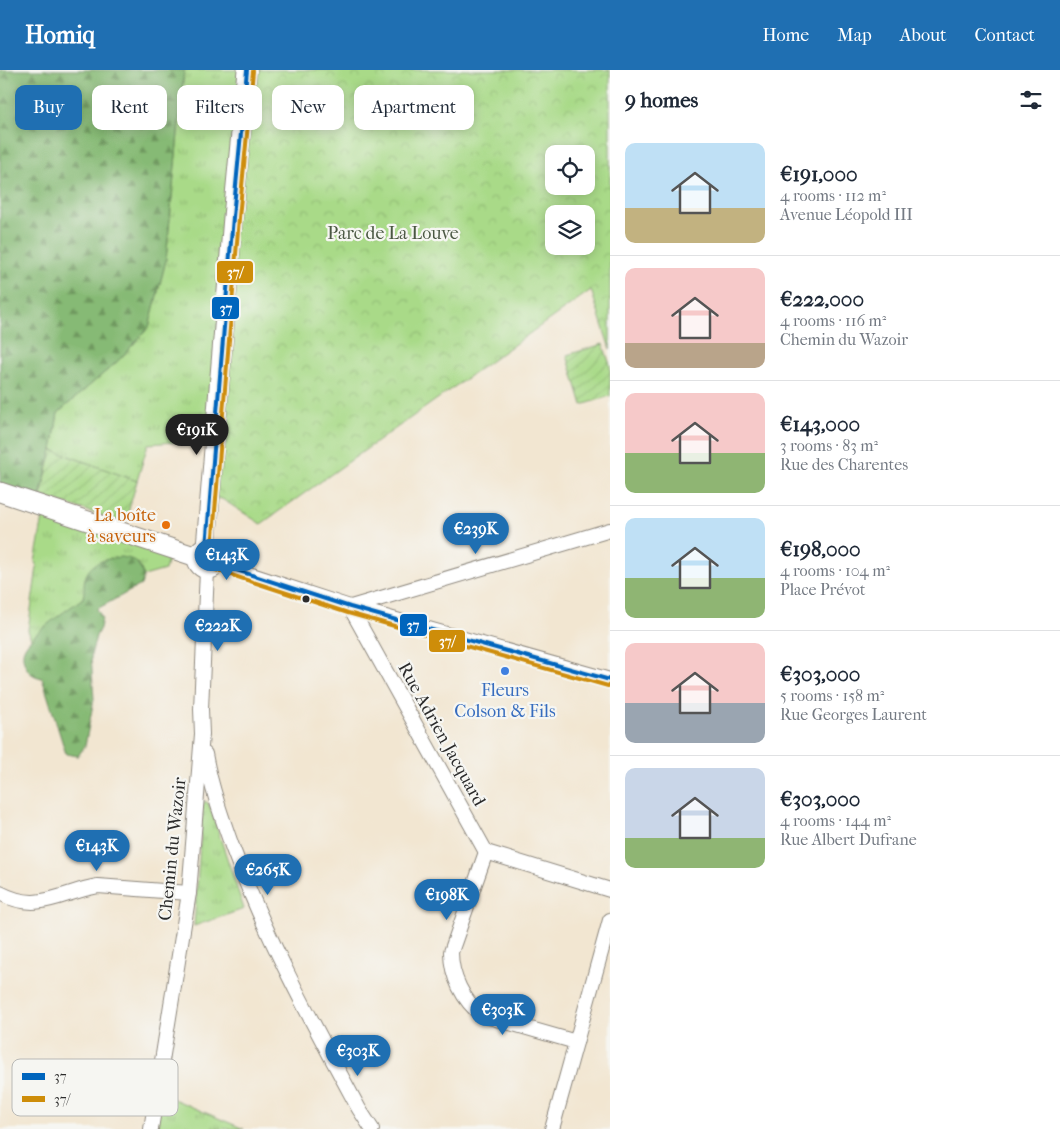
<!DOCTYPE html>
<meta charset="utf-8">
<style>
:root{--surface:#fff;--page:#f2f2f3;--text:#1f2937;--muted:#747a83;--line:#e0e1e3;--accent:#1f6fb2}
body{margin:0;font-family:"IM FELL French Canon",serif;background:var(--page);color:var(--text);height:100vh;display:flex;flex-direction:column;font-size:19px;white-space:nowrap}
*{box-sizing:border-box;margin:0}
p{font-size:16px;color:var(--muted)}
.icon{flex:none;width:28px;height:28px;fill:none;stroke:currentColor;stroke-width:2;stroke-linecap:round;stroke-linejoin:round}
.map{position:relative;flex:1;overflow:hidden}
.drawer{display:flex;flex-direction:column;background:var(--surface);width:450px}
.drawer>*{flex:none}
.top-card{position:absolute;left:15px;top:15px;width:475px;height:45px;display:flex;gap:10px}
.tools{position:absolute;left:545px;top:75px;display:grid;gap:10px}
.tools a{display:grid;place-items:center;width:50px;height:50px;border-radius:10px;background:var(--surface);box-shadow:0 2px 12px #0003;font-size:25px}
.price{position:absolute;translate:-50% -42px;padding:0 11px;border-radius:18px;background:var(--accent);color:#fff;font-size:16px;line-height:32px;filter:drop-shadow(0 1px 2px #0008)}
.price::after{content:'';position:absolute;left:50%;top:30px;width:15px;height:11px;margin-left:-8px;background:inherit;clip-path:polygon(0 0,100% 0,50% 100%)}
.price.on{background:#222;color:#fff}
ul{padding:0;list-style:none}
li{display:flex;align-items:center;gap:15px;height:125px;padding:0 15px}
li+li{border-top:1px solid var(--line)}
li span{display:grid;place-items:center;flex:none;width:140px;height:100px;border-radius:10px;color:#555}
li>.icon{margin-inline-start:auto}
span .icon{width:60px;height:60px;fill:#fffc;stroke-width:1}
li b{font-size:21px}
h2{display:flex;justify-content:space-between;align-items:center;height:60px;padding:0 15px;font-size:21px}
.chip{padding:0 18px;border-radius:10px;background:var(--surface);box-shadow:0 2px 12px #0003;font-size:18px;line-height:45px}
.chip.on{background:var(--accent);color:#fff}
header{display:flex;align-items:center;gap:30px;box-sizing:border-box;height:70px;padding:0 25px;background:var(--accent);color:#fff}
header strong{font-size:24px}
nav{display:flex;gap:28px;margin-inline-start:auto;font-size:18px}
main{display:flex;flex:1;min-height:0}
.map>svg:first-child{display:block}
</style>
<header>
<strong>Homiq</strong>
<nav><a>Home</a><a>Map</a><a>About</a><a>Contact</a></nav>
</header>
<main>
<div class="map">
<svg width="610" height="1059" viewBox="0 0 610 1059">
<defs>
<pattern id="grass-tufts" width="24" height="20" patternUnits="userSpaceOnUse" patternTransform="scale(1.25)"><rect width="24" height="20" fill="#a9da88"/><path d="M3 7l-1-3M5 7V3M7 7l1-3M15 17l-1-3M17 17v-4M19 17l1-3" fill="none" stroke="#92bb76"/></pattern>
<pattern id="forest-firs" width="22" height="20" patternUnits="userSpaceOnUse" patternTransform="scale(1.25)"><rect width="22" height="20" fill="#86ba74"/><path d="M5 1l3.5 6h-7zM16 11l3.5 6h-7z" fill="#6e975f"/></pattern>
<pattern id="park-crowns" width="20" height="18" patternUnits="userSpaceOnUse" patternTransform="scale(1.25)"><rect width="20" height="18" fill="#a9da88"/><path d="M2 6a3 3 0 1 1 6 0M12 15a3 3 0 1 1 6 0" fill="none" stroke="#92bb76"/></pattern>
<pattern id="garden-furrows" width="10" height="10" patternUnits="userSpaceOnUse" patternTransform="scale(1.25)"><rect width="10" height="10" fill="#a9da88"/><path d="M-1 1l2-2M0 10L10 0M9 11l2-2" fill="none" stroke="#92bb76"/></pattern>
</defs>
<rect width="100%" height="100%" fill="#f6f6f2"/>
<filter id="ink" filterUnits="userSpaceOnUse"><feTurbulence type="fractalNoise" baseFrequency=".02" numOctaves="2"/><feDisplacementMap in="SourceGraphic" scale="10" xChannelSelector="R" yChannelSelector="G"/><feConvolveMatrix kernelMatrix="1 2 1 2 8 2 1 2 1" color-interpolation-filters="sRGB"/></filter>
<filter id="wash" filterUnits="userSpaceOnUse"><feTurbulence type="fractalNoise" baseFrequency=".0096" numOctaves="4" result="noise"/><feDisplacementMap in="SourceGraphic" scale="20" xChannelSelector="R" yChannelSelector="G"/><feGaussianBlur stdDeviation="1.12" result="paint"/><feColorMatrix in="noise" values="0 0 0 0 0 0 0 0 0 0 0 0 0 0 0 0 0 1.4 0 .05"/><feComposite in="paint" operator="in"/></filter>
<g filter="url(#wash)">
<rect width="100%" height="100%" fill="#f2e6d1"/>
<g fill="url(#grass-tufts)" stroke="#6a825a">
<path d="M184 0H247L215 369 148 374 137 411 52 380 58 343 119 290 149 257 166 190Z"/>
<path d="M45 436 171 478 165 500 144 506 138 493 85 509V520L83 528 31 569 28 560 37 497 35 492Z"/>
<path d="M205 731 209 734 244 839 194 856 203 734Z"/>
<path d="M157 1022 244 1059H151Z"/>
</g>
<g fill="url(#forest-firs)" stroke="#587250">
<path d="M0 0H184L166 190 149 257 119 290 58 343 52 380 38 434 0 422Z"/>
<path d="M121 487C137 489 138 493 144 506L141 515 97 539 102 548 100 558 96 566 91 585 94 629 85 676 78 686 66 684 42 608C33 606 28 603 25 594 23 590 22 583 24 579 29 565 70 538 83 528 85 521 83 514 85 508 91 491 106 489 121 487Z"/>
</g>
<path fill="url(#park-crowns)" stroke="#6a825a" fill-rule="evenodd" d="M247 0H610V279L591 220 261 454 222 429 210 427ZM554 84H586V116H554ZM554 144H586V176H554Z"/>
<g fill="url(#garden-furrows)" stroke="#6a825a">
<path d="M603 274 610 295V326L582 335 567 285Z"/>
<path d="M52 380 137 411 125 453 41 426Z"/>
</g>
</g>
<g filter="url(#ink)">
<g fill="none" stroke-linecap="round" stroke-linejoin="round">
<defs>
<g id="street">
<path d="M218 494 350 537 610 610"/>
<path d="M350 537 486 782"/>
<path d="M351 537 610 460"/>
<path d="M205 684C211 717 222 748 233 779 267 870 313 954 359 1039L372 1059"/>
<path d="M486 782 451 882C451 906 463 931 482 945L576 972"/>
<path d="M486 782 610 820"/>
<path d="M0 823C39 844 61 822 98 816L189 823"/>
<path d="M151 1059 189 823 202 664 201 639 207 500"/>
<path d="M552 1059 610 850"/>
</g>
<g id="secondary">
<path d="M0 422 197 487"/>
<circle cx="208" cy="488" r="11"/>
<path d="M206 477 233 147 247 0"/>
</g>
</defs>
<use href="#street" stroke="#8e887e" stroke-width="16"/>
<use href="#secondary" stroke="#8e887e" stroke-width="21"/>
<use href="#street" stroke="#fff" stroke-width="14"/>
<use href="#secondary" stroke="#fff" stroke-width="19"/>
<defs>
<g id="bus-1">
<path d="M206 477 233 147 247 0"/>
<path d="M218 494 350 537 610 610"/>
</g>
<g id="bus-2">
<path d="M212 478 239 148 253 1"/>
<path d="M216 500 348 543 608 616"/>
</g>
</defs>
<use href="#bus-1" stroke="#f6f6f2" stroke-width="8"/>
<use href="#bus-2" stroke="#f6f6f2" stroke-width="8"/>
<use href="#bus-1" stroke="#0065bd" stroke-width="4"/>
<use href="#bus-2" stroke="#ce8d09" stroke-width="4"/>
</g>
</g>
<circle fill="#e8710a" stroke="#f6f6f2" stroke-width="2" cx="166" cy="455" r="5"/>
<circle fill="#2b2b2b" stroke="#f6f6f2" stroke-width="2" cx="306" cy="529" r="4.5"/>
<circle fill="#3f7fe0" stroke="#f6f6f2" stroke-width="2" cx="505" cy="601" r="5"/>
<g text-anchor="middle" stroke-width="4.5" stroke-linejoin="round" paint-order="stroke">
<g font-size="18" fill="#4a5742" stroke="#f6f6f2">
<text x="393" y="169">Parc de La Louve</text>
</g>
<g font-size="18" fill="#c56008" stroke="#f6f6f2" text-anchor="end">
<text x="156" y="451">La boîte<tspan x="156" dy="21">à saveurs</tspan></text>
</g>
<g font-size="18" fill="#366cbe" stroke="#f6f6f2">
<text x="505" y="626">Fleurs<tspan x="505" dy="21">Colson &amp; Fils</tspan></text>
</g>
<g font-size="18" fill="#2b2b2b" stroke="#f6f6f2">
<text transform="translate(442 664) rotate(61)" y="6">Rue Adrien Jacquard</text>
<text transform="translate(172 779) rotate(-84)" y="6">Chemin du Wazoir</text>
</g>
</g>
<rect x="12" y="989" width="166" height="57" rx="8" fill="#f6f6f2" stroke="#b9b9b6" stroke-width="1"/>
<rect x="22" y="1003" width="23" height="7" fill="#0065bd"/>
<rect x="22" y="1026" width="23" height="6" fill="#ce8d09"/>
<g font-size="14" fill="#2b2b2b">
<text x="54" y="1011">37</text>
<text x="54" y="1034">37/</text>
</g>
<g stroke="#f6f6f2" stroke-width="2">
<rect x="216" y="190" width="38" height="24" rx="5" fill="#ce8d09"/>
<rect x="211" y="226" width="29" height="24" rx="5" fill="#0065bd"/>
<rect x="399" y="543" width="29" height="24" rx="5" fill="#0065bd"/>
<rect x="428" y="559" width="38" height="24" rx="5" fill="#ce8d09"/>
</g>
<g font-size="14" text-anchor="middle" font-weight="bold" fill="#fff">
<text x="235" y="207">37/</text>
<text x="226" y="243">37</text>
<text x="413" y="560">37</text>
<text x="447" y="576">37/</text>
</g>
</svg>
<div class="tools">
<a><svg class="icon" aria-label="locate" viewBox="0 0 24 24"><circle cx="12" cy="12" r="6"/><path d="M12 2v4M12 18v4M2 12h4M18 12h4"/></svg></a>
<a><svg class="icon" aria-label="layers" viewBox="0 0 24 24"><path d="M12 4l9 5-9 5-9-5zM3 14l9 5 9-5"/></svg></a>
</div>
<b class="price on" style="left:197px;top:386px">€191K</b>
<b class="price" style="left:476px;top:485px">€239K</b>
<b class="price" style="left:227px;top:511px">€143K</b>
<b class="price" style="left:218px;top:582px">€222K</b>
<b class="price" style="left:97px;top:802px">€143K</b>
<b class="price" style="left:268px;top:826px">€265K</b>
<b class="price" style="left:447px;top:851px">€198K</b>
<b class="price" style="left:503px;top:966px">€303K</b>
<b class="price" style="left:358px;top:1007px">€303K</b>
<div class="top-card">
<a class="chip on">Buy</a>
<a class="chip">Rent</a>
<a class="chip">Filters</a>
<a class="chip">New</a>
<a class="chip">Apartment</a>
</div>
</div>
<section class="drawer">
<h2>9 homes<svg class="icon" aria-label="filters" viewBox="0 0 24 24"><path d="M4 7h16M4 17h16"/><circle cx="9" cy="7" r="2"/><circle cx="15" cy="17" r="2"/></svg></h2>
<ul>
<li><span style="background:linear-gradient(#bfe0f5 65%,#c2b280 0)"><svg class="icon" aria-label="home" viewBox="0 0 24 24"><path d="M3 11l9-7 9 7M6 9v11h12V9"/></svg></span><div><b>€191,000</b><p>4 rooms · 112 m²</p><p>Avenue Léopold III</p></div></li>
<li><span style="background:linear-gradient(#f6c9c9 75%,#b9a48a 0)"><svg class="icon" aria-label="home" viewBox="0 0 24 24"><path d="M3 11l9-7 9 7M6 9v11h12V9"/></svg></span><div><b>€222,000</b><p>4 rooms · 116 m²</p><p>Chemin du Wazoir</p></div></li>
<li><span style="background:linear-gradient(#f6c9c9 60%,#8fb573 0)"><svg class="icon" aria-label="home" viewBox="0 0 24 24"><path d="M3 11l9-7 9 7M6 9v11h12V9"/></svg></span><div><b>€143,000</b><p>3 rooms · 83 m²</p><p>Rue des Charentes</p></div></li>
<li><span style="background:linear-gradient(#bfe0f5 60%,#8fb573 0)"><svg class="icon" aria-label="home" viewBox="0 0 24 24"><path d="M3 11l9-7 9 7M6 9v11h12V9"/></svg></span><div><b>€198,000</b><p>4 rooms · 104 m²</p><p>Place Prévot</p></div></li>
<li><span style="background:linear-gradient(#f6c9c9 60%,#9aa5b1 0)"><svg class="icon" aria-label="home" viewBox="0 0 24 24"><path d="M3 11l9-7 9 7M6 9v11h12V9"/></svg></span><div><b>€303,000</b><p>5 rooms · 158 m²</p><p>Rue Georges Laurent</p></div></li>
<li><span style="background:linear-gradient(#c9d6e8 70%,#8fb573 0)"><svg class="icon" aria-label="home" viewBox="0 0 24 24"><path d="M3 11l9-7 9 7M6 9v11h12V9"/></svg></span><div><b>€303,000</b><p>4 rooms · 144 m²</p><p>Rue Albert Dufrane</p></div></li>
</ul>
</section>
</main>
